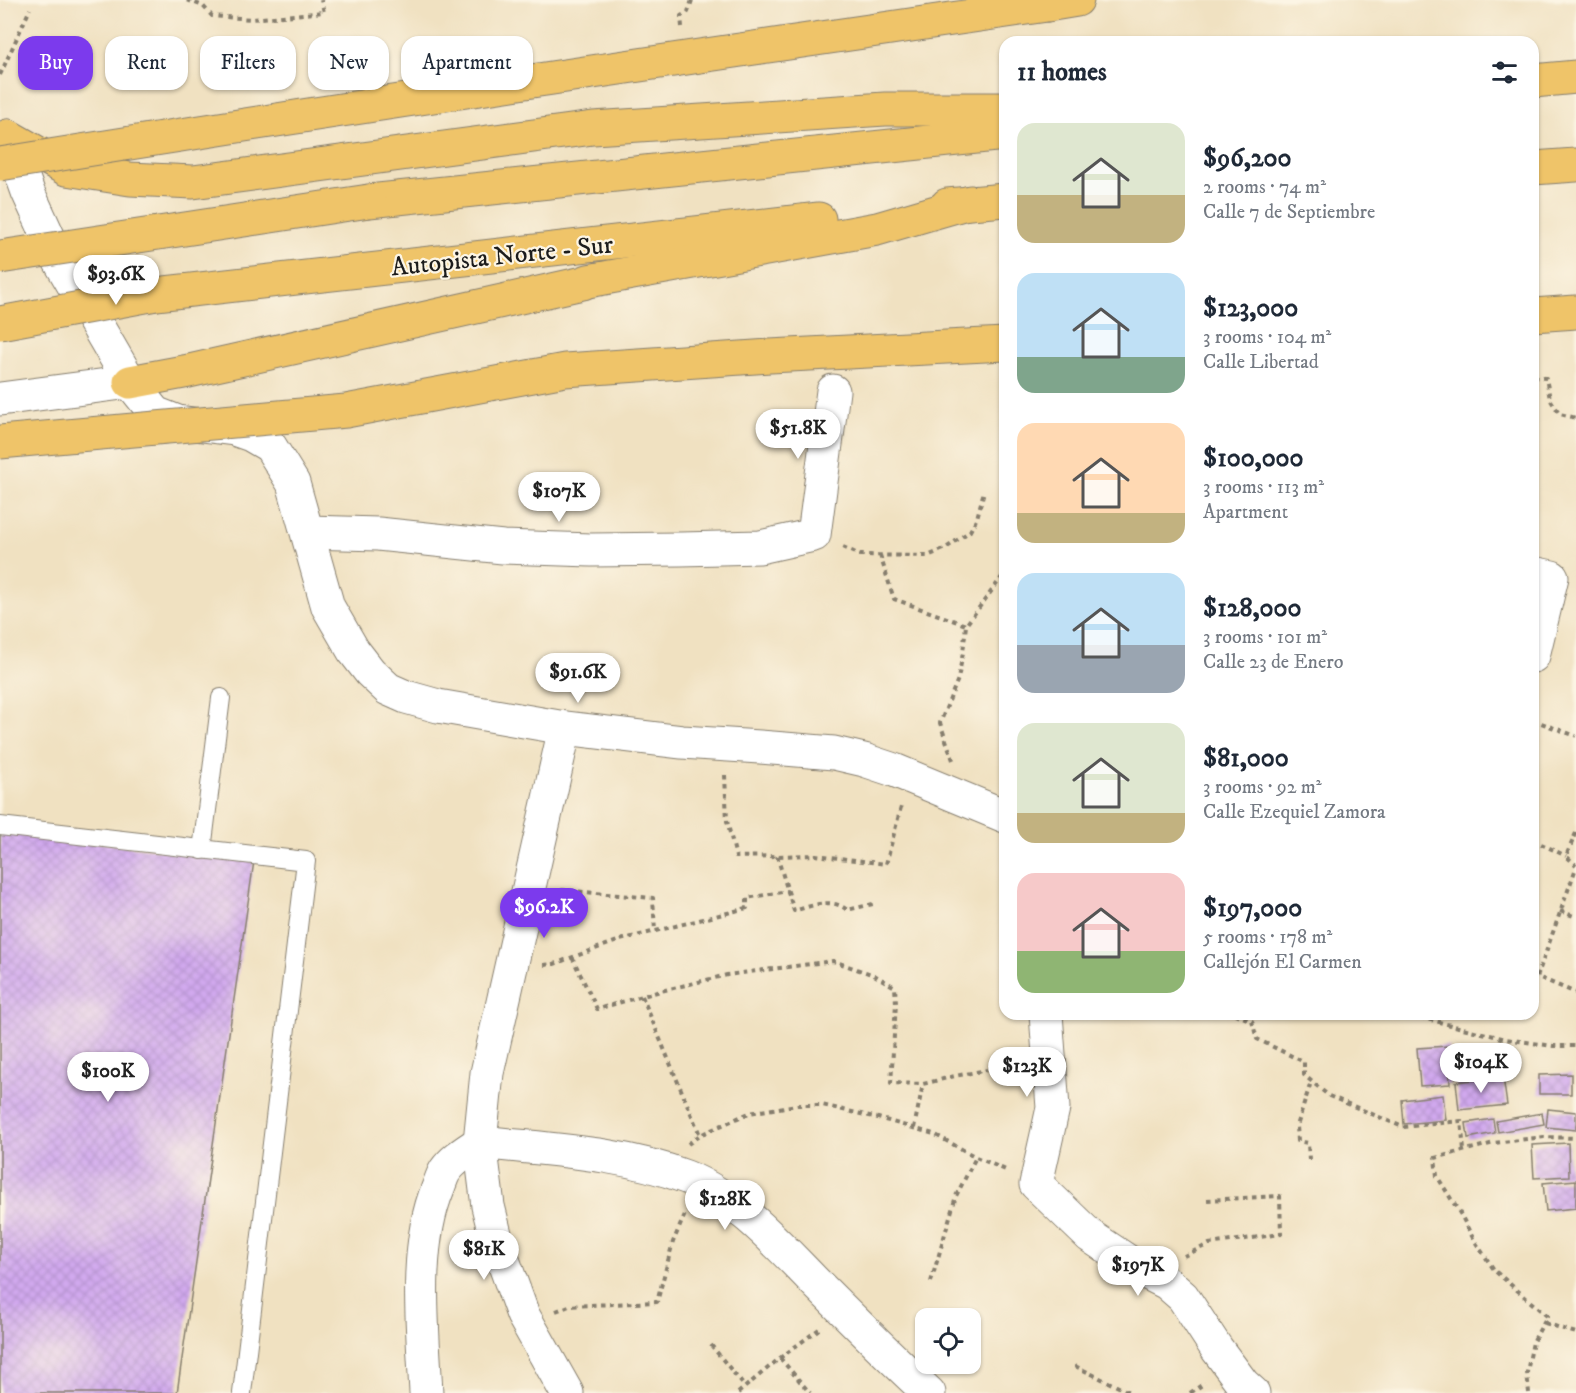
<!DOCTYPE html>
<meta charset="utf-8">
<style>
:root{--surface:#fff;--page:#f6f6f7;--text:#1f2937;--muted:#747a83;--accent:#7c3aed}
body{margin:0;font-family:"IM FELL DW Pica",serif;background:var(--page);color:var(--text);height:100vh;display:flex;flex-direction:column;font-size:22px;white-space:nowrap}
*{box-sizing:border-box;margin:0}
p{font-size:20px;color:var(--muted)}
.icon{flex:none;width:33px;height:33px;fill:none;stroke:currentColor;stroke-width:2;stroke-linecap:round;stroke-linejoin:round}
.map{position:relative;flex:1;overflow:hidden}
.sheet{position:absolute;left:999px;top:36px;width:540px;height:984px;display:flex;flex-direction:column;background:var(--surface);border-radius:18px;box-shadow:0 2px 4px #0004}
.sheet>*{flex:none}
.banner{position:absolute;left:18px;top:36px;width:570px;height:54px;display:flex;gap:12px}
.tools{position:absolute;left:915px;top:1308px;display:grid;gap:12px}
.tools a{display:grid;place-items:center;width:66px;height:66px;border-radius:12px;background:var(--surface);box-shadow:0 2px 4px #0004;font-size:30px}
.price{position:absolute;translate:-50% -51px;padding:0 14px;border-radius:21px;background:#fff;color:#222;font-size:20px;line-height:39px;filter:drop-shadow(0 2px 3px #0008)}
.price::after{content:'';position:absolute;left:50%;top:36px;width:18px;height:14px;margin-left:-9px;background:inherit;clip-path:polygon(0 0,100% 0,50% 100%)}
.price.selected{background:var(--accent);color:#fff}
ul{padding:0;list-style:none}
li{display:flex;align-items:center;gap:18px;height:150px;padding:0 18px}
li span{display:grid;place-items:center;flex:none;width:168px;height:120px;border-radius:18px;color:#555}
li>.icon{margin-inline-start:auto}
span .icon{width:72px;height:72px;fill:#fffc;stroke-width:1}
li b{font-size:26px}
h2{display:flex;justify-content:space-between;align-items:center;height:72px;padding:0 18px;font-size:26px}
.tag{padding:0 21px;border-radius:18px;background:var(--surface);box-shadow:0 2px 4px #0004;font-size:21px;line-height:54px}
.tag.selected{background:var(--accent);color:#fff}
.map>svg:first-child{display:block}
</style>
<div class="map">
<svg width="1576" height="1393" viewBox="0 0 1576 1393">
<defs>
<pattern id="building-cross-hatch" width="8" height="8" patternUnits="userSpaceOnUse" patternTransform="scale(1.5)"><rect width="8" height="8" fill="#d1a9ee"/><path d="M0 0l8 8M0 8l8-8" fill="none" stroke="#b391cc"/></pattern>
</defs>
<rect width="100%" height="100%" fill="#fcf5e5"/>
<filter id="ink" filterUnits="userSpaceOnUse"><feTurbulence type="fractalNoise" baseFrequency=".0167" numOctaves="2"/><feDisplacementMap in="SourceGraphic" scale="12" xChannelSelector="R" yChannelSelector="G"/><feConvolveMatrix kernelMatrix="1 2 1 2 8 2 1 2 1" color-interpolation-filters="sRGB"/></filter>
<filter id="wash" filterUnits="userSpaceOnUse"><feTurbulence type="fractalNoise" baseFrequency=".008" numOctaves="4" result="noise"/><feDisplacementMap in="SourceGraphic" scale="24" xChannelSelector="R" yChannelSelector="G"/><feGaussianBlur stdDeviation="1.35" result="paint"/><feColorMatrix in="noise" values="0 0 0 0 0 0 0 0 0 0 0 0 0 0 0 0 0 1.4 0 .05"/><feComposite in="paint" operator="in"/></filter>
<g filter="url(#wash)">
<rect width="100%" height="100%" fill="#f0e1c1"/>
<g id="blocks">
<g fill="url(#building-cross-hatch)">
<path d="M0 831 254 861 177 1393H0Z"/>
<path d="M1448 1046 1450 1084 1420 1086 1417 1048Z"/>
<path d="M1571 1074V1094H1539V1075Z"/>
<path d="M1503 1077 1507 1105 1459 1110 1456 1082Z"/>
<path d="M1443 1095 1446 1120 1404 1124 1402 1100Z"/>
<path d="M1548 1109 1576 1112V1130L1546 1127Z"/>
<path d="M1542 1113 1544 1124 1498 1132 1496 1121Z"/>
<path d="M1493 1119 1495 1133 1468 1138 1466 1123Z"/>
<path d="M1568 1143 1569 1176 1534 1178 1532 1145Z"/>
<path d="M1576 1180V1208L1546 1211 1543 1183Z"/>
</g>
</g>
</g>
<g filter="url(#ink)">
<use href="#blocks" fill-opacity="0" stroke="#867e6e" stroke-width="1.5"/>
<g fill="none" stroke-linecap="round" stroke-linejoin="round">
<defs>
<g id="lane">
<path d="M0 826 306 861 242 1393"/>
<path d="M202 850 221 698"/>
</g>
<g id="street">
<path d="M8 136 28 192 59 260 130 382 155 413 178 422 234 429 251 435 270 446 293 483 328 607 353 650 370 672 388 689 406 697 438 706 565 728 682 742 760 747 834 753 864 760 894 770 1005 816"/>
<path d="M0 399 130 382"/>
<path d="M308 532 378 534 503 547 591 550 681 549 760 547 814 535 833 391"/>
<path d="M1533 573 1552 577 1533 656"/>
<path d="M565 728 487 1073 480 1142 488 1206 498 1246 523 1315 567 1393"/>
<path d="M1046 1014 1053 1108 1036 1184 1090 1236 1141 1270 1167 1283 1183 1297 1217 1349 1243 1384 1253 1393"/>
<path d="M480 1142C549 1150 621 1152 686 1177 736 1197 778 1244 815 1282 853 1320 890 1357 929 1393"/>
<path d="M426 1393C423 1329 413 1249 438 1188 440 1183 442 1176 445 1171 454 1158 467 1151 480 1142"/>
</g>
<g id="highway">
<path d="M1047 5 1077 0"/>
<path d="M1533 81 1576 77"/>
<path d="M8 136 66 169 130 179 193 182 593 128 885 109H1005"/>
<path d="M1533 168 1576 165"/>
<path d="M369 201 1005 134"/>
<path d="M947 205 1005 200"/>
<path d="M156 294 819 219"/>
<path d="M1533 315 1576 312"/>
<path d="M130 382 189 371 583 283 588 281 877 229 970 202"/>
</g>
</defs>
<use href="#lane" stroke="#867e6e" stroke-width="20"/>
<use href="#street" stroke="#867e6e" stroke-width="35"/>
<use href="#highway" stroke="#867e6e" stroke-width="35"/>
<g stroke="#867e6e" stroke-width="4" stroke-dasharray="4.5 4.5" stroke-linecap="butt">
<path d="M187 0 203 6 212 16 252 19 324 12 321 0"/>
<path d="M682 27 681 16 688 12 692 0"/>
<path d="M0 75 30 9"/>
<path d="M1533 377 1546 378 1550 399 1560 414 1576 418"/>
<path d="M843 547 860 555 928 556 946 548 970 531 977 518 984 491"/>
<path d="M880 555 894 599 966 625"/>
<path d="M1533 720 1576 736"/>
<path d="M953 760 940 723 958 679 963 653 966 625 1005 573"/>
<path d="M725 775 727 821 736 857 816 855 886 864 901 807"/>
<path d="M1576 833 1566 856 1576 865"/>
<path d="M1533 840 1566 856"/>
<path d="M777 856 794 911C811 906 832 897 847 910L873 904"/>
<path d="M561 890 653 898 655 931"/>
<path d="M1560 911 1576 917"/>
<path d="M572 957 597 1009 657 992 727 975 833 961 874 975 895 987 896 1003 891 1083 923 1084 955 1076 987 1070"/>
<path d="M544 965 554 964 620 940 747 908V898L788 891"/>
<path d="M1533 975 1576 993"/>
<path d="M1537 977 1576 868"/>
<path d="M642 996 700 1135"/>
<path d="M1235 1014 1252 1021 1257 1039 1304 1062V1075L1329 1096 1403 1127 1461 1121 1464 1150"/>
<path d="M1357 1016 1423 1018 1506 1039 1553 1046H1576"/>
<path d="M914 1128 923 1084"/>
<path d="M688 1144 700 1135 749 1113 797 1105H822L878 1118 934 1134 976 1157 1008 1171"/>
<path d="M1309 1160 1308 1143 1298 1141 1297 1126 1311 1082"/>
<path d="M1184 1256 1209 1244 1281 1234 1280 1196 1206 1200"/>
<path d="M931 1282 956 1196 976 1157"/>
<path d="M556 1311 569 1306 657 1302 673 1242 686 1212"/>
<path d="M1545 1323 1576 1333"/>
<path d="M711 1345 745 1387"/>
<path d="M780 1358 810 1393"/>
<path d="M1075 1366 1131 1393"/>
<path d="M738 1393 780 1358 819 1329"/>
<path d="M1190 1393 1205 1383"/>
<path d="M1529 1393 1527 1372 1533 1342 1547 1316 1495 1271 1474 1240 1461 1215 1437 1176 1435 1158 1494 1143 1544 1137 1576 1138"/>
</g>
<use href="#lane" stroke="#fff" stroke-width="18"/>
<use href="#street" stroke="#fff" stroke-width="33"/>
<use href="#highway" stroke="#efc469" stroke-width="33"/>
<defs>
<g id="highway-bridge">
<path d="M0 164C349 107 698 56 1047 5"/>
<path d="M0 257 369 201"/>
<path d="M0 323 156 294"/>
<path d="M0 442 346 411 565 370 770 356 1005 344"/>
</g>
</defs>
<use href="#highway-bridge" stroke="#867e6e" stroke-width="35" stroke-linecap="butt"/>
<use href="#highway-bridge" stroke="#efc469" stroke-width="33"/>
</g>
</g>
<g text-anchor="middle" stroke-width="4.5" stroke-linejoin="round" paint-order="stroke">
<g font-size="26" fill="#1c1c1c" stroke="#fcf5e5">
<text transform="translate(502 255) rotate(-6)" y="9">Autopista Norte - Sur</text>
</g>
</g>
</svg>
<div class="tools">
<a><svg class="icon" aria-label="locate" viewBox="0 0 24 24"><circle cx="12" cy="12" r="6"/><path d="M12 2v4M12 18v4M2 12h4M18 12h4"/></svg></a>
</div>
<b class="price" style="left:116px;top:306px">$93.6K</b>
<b class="price" style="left:798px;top:460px">$51.8K</b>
<b class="price" style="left:559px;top:523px">$107K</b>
<b class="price" style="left:578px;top:704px">$91.6K</b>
<b class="price selected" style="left:544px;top:939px">$96.2K</b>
<b class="price" style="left:1481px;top:1094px">$104K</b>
<b class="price" style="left:1027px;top:1098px">$123K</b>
<b class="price" style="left:108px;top:1103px">$100K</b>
<b class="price" style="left:725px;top:1231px">$128K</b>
<b class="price" style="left:484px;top:1281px">$81K</b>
<b class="price" style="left:1138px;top:1297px">$197K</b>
<div class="banner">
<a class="tag selected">Buy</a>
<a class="tag">Rent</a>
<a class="tag">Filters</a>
<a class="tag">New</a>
<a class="tag">Apartment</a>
</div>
<section class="sheet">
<h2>11 homes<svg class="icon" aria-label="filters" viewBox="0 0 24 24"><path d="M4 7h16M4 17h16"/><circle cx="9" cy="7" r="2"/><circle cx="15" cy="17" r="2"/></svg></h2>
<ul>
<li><span style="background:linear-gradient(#dfe7d0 60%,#c2b280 0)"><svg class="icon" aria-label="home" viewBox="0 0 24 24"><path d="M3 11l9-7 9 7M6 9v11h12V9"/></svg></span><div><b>$96,200</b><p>2 rooms · 74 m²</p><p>Calle 7 de Septiembre</p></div></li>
<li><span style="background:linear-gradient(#bfe0f5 70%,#7fa58c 0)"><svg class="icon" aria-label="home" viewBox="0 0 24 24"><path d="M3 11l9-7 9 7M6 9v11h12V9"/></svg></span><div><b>$123,000</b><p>3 rooms · 104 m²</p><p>Calle Libertad</p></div></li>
<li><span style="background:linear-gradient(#ffd9b3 75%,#c2b280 0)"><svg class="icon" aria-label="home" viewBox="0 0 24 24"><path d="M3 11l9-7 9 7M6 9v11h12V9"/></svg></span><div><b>$100,000</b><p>3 rooms · 113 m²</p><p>Apartment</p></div></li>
<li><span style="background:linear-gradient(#bfe0f5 60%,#9aa5b1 0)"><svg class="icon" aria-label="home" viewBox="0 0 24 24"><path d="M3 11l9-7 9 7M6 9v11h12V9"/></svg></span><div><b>$128,000</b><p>3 rooms · 101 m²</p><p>Calle 23 de Enero</p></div></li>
<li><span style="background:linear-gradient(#dfe7d0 75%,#c2b280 0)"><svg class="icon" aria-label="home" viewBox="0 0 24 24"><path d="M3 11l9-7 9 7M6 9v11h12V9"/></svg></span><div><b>$81,000</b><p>3 rooms · 92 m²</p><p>Calle Ezequiel Zamora</p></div></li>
<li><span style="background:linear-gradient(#f6c9c9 65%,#8fb573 0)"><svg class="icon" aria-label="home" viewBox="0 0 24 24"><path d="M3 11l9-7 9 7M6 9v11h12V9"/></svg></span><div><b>$197,000</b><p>5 rooms · 178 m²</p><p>Callejón El Carmen</p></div></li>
</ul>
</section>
</div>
